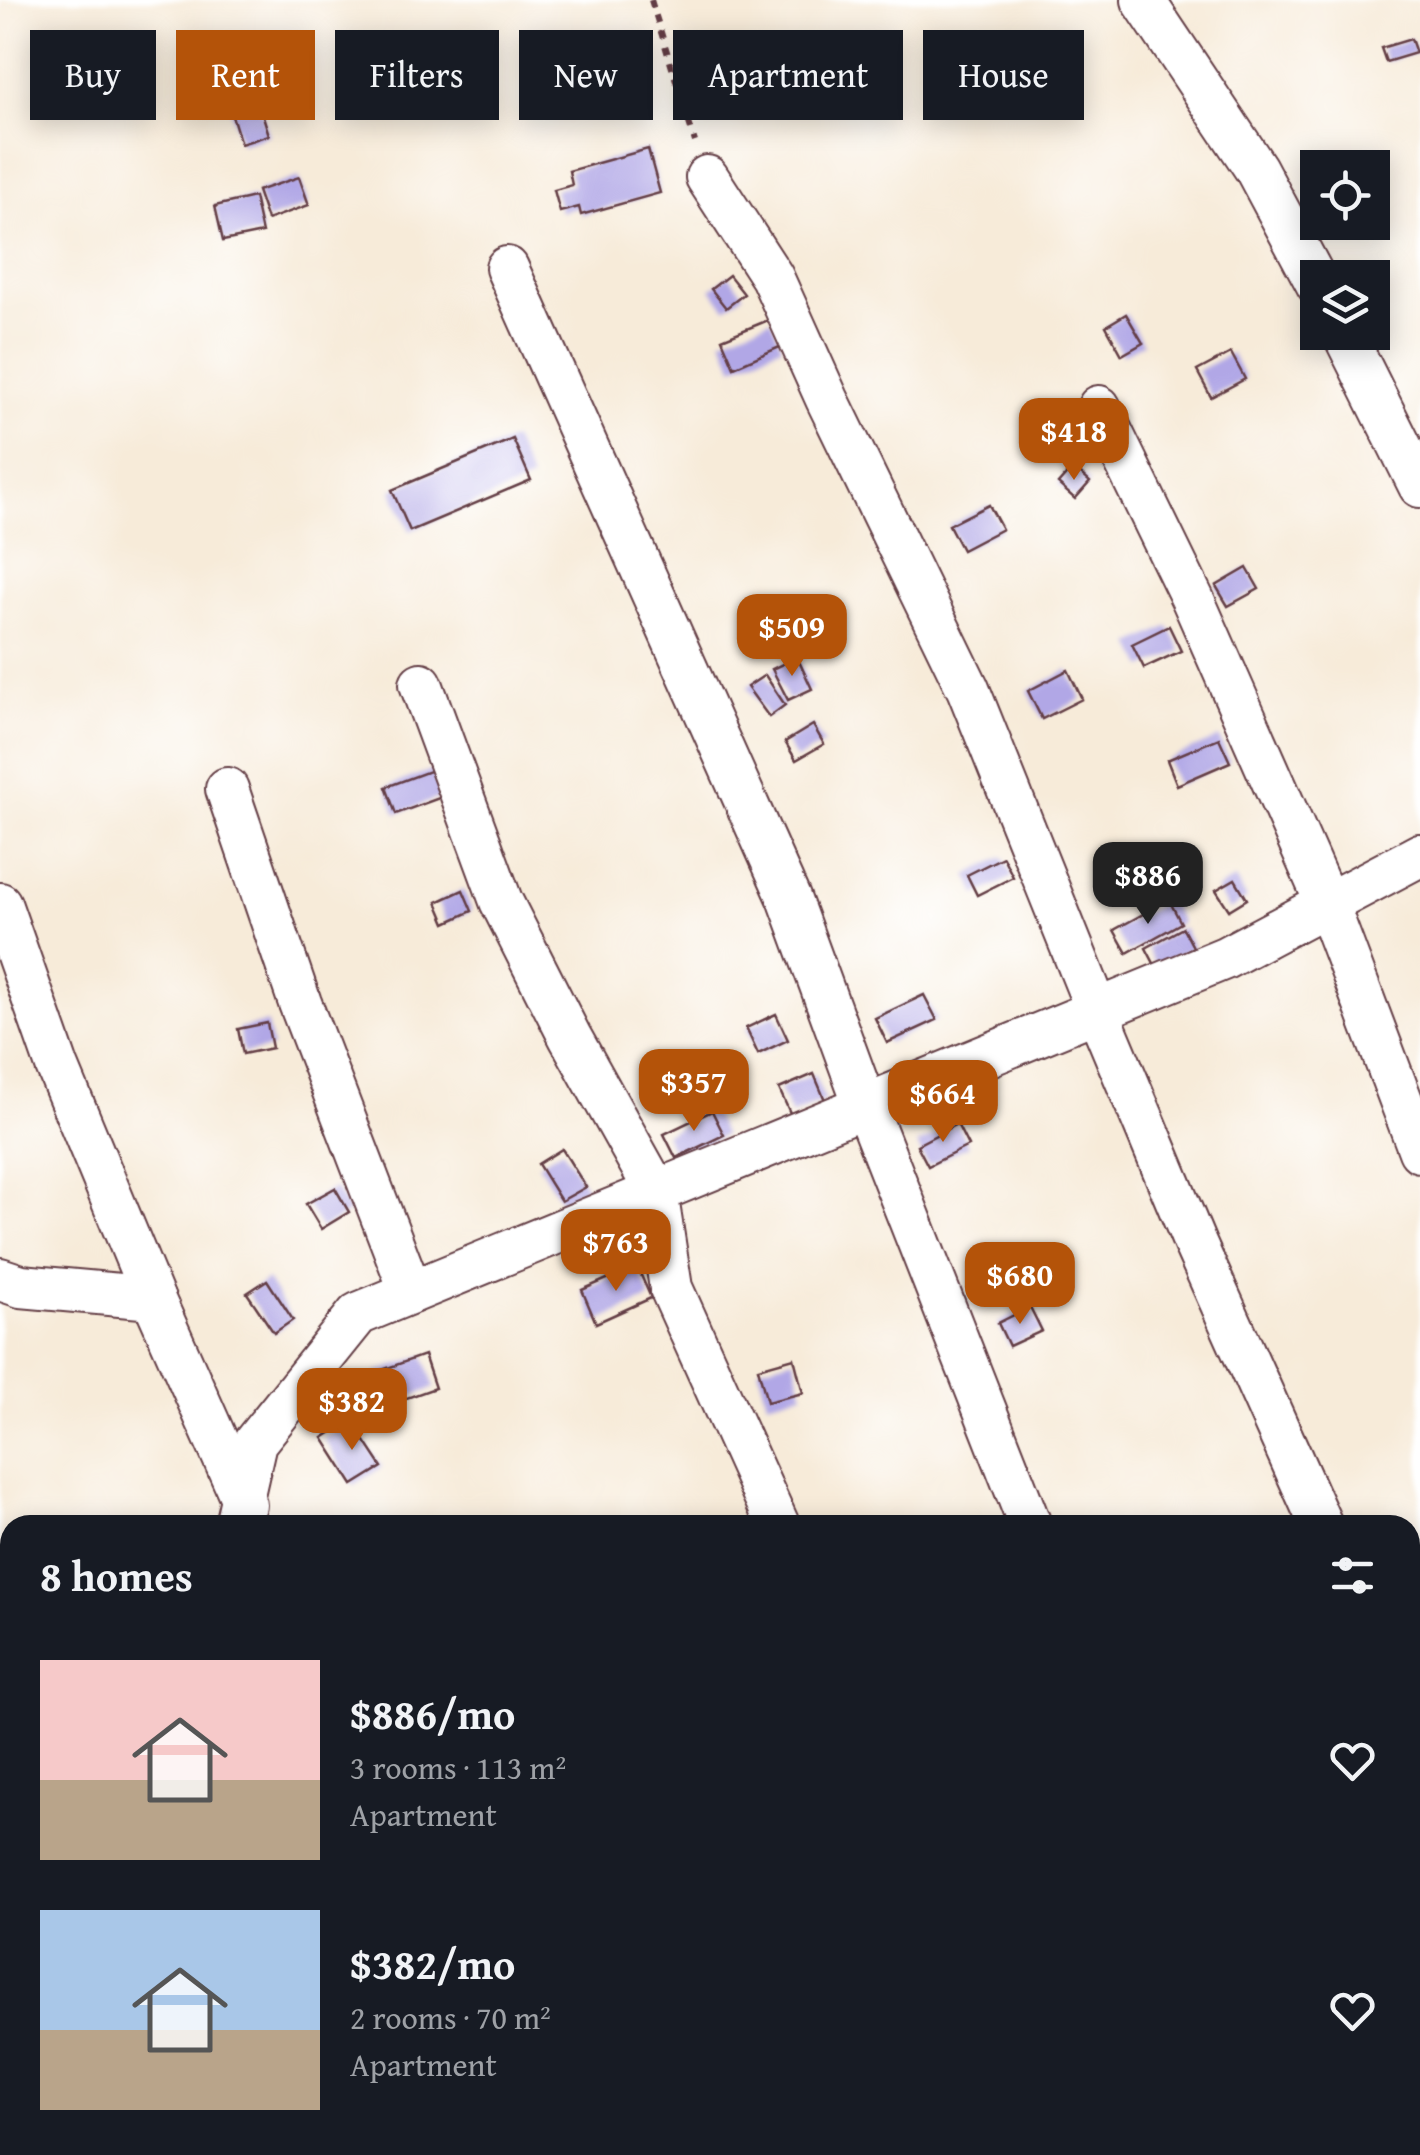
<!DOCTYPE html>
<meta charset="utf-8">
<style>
:root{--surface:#171b24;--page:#20242c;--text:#f1f3f6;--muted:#9ea1a6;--accent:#b45309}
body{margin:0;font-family:"Gentium Book Plus",serif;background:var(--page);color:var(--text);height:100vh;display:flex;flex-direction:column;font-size:38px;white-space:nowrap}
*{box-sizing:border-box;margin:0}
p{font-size:32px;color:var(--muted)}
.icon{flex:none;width:55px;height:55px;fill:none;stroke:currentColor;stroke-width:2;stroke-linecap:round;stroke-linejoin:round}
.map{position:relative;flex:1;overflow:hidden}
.details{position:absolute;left:0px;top:1515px;width:1420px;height:640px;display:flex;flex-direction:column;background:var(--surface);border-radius:30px 30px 0 0;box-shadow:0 5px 25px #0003}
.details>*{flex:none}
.banner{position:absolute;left:30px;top:30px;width:1360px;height:90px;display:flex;gap:20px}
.fabs{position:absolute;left:1300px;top:150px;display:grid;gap:20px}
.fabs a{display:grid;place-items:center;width:90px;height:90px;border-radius:0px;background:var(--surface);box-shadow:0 5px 25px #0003;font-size:50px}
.price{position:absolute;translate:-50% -85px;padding:0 22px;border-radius:20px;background:var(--accent);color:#fff;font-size:32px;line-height:65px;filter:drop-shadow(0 2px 5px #0008)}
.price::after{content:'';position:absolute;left:50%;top:60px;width:30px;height:22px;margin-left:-15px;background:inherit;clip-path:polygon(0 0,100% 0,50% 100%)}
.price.selected{background:#222;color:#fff}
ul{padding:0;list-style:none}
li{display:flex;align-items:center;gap:30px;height:250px;padding:0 40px}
li span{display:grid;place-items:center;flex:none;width:280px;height:200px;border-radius:0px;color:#555}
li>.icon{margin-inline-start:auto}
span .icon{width:120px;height:120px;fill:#fffc;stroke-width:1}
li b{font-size:42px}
h2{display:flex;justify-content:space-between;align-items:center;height:120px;padding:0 40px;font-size:42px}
.chip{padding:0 35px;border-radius:0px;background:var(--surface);box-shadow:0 5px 25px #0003;font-size:35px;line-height:90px}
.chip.selected{background:var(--accent);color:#fff}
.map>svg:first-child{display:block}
</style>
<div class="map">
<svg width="1420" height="2155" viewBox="0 0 1420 2155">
<rect width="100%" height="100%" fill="#fff"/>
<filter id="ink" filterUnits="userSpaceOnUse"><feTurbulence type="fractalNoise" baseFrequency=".01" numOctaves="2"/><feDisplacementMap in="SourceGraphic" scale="20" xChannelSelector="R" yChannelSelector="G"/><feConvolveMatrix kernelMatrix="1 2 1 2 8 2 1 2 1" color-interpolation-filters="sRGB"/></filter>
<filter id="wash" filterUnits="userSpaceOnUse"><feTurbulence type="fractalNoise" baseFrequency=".0048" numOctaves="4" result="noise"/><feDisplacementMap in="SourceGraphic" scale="40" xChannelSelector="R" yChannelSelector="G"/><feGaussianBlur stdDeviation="2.25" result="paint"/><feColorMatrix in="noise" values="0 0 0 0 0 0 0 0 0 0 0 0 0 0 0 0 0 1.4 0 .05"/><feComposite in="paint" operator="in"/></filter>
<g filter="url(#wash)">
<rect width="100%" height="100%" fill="#f7ebd9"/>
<g id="blocks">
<g fill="#b1a7e6">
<path d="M1411 39 1416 53 1386 62 1381 48Z"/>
<path d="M257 97 269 135 241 144 229 106Z"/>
<path d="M648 149 660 193 581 215 579 207 560 212 554 190 572 185 569 171Z"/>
<path d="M299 177 309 205 267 220 257 191Z"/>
<path d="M254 197 262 233 223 241 215 206Z"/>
<path d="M729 275 744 294 726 308 711 289Z"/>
<path d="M1126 314 1143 343 1122 355 1106 326Z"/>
<path d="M771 319 782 346 734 367 722 339Z"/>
<path d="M1231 353 1245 379 1211 397 1197 371Z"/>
<path d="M513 439 531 480 410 531 392 490Z"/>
<path d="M1073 467 1090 482 1075 499 1058 484Z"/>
<path d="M989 505 1002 529 962 550 949 525Z"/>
<path d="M1247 568 1259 589 1228 606 1216 586Z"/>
<path d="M1169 626 1181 651 1144 668 1132 644Z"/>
<path d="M797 657 812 689 788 700 772 669Z"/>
<path d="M1068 670 1082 699 1042 719 1028 691Z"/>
<path d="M765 675 785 705 769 717 747 687Z"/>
<path d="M813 725 824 744 796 760 785 742Z"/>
<path d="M1219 738 1230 762 1177 785 1167 760Z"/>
<path d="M432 770 442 797 396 814 386 787Z"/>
<path d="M1003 857 1013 877 977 895 967 875Z"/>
<path d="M1235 879 1247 899 1229 910 1216 890Z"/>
<path d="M463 890 472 911 446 923 437 902Z"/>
<path d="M1169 900 1181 923 1127 953 1114 930Z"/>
<path d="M1183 928 1193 947 1156 967 1146 948Z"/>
<path d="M924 995 937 1020 887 1043 875 1018Z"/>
<path d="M776 1014 788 1040 758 1054 746 1028Z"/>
<path d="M267 1023 272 1048 243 1054 238 1029Z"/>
<path d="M814 1074 825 1100 791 1115 779 1089Z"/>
<path d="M712 1111 724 1135 676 1158 664 1134Z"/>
<path d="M957 1124 968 1146 928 1166 917 1145Z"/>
<path d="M562 1149 586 1187 561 1201 538 1164Z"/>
<path d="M335 1188 349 1212 321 1229 306 1204Z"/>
<path d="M637 1266 651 1298 596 1323 582 1290Z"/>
<path d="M267 1280 293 1320 274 1333 247 1293Z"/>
<path d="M1030 1307 1042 1331 1009 1346 998 1323Z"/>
<path d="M424 1355 435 1388 387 1405 376 1372Z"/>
<path d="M794 1358 803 1393 767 1402 758 1368Z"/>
<path d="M351 1420 382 1467 353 1485 323 1438Z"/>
</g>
</g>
</g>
<g filter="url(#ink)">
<use href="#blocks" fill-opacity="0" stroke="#643e45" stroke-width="2.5"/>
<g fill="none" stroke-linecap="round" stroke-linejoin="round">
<defs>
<g id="street">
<path d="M1143 0 1256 169 1318 285"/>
<path d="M707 177 772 277 827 399 968 689 1097 1010 1195 1244 1321 1525"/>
<path d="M507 268 789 898 865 1105 1030 1525"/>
<path d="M1343 332 1420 486"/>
<path d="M1099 407 1193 600 1327 904 1420 1151"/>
<path d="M421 684 501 901 570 1037 656 1191 671 1288 778 1525"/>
<path d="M227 789 300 1003 411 1292"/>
<path d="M0 904 57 1066 153 1298 245 1505"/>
<path d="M0 1279 21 1286 153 1298"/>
<path d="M236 1525 255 1442 358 1314 1225 958 1420 855"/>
<path d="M0 1835 10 1845"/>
<path d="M0 2137 18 2155"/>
<path d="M790 2145 795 2155"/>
<path d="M1051 2145 1055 2155"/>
<path d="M51 2155 54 2145"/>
</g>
</defs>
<use href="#street" stroke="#643e45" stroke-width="46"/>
<path stroke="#643e45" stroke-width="6" stroke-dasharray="8 8" stroke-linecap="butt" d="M651 0 695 142"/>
<use href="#street" stroke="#fff" stroke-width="42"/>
</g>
</g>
</svg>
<div class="fabs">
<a><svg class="icon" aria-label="locate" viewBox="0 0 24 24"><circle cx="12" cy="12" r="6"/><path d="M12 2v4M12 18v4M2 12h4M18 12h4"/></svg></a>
<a><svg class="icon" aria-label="layers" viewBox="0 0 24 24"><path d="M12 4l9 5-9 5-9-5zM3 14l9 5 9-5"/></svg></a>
</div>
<b class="price" style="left:1074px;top:483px">$418</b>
<b class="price" style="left:792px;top:679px">$509</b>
<b class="price selected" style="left:1148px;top:927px">$886</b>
<b class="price" style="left:694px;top:1134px">$357</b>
<b class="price" style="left:943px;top:1145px">$664</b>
<b class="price" style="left:616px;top:1294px">$763</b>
<b class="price" style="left:1020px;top:1327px">$680</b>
<b class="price" style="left:352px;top:1453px">$382</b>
<div class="banner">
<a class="chip">Buy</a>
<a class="chip selected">Rent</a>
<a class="chip">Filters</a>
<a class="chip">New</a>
<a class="chip">Apartment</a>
<a class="chip">House</a>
</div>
<section class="details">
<h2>8 homes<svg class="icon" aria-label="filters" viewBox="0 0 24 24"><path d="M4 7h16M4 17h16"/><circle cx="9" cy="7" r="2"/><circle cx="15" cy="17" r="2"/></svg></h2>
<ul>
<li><span style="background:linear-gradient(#f6c9c9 60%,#b9a48a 0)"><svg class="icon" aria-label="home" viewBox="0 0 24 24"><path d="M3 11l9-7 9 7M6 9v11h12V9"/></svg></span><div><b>$886/mo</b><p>3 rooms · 113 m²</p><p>Apartment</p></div><svg class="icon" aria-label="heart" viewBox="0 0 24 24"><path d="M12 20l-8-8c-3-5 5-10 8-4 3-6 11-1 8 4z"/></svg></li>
<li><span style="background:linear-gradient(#a9c7e8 60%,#b9a48a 0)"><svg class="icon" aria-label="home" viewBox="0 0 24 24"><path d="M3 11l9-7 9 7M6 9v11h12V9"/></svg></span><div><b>$382/mo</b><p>2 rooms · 70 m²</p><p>Apartment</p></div><svg class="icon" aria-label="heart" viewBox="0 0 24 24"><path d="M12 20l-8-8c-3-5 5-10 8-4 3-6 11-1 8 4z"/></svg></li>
</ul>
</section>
</div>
